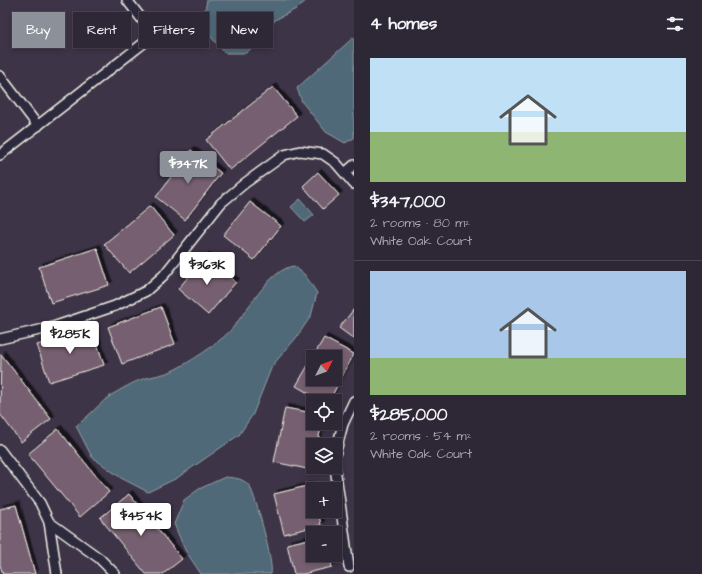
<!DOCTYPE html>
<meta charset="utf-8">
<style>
:root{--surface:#2e2735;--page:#3a3341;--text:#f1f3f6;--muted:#a7a5ad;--line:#494450;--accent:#8c9099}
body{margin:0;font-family:"Architects Daughter",sans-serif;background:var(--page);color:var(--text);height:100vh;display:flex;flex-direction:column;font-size:15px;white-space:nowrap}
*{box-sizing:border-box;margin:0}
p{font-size:13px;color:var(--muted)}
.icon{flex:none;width:22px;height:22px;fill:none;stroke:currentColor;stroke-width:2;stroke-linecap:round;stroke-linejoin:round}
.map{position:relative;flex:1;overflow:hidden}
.sheet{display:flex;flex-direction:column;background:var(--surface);width:348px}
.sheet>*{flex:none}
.banner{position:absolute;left:12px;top:12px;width:282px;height:36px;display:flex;gap:8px}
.needle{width:26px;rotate:48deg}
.tools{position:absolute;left:306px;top:350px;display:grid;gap:8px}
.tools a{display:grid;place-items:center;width:36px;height:36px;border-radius:0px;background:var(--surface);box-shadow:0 2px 6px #0003,0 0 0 1px var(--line);font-size:20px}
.price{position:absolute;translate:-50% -34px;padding:0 9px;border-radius:4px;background:#fff;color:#222;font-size:13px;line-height:26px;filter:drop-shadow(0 1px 2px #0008)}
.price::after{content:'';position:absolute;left:50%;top:24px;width:12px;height:9px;margin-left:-6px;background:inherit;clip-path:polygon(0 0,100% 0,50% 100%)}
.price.on{background:var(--accent);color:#fff}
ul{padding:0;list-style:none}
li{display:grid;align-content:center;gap:8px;height:212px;padding:0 16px}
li+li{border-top:1px solid var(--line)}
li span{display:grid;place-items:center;height:124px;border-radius:0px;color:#555}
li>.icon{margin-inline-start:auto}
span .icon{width:72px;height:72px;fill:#fffc;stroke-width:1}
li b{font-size:17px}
h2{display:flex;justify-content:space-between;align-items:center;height:48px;padding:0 16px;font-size:17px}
.tag{padding:0 14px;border-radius:0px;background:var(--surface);box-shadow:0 2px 6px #0003,0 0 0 1px var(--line);font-size:14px;line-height:36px}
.tag.on{background:var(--accent);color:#fff}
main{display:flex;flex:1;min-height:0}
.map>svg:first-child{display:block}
</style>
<main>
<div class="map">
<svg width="354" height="574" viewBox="0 0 354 574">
<defs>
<filter id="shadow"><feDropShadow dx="3.5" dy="-3.5" stdDeviation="0" flood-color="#0009"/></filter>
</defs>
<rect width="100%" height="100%" fill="#3d3447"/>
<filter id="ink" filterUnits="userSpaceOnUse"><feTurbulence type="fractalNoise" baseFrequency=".025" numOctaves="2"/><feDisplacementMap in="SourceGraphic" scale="8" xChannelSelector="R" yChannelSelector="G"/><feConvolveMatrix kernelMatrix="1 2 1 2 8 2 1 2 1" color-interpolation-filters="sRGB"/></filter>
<g filter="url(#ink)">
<g fill="#506978" stroke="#929fa5">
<path d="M207 0H307L296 9 275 20 264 37 246 53H225L211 37 203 21Z"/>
<path d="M354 37V138L345 143 326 132 302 102 297 88Z"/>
<path d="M300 199 314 215 305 222 291 207Z"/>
<path d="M294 266 305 275 317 293 311 316 296 338 272 366 253 414 239 435 177 478 148 492 121 478 92 457 76 426C90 416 99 403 113 394 122 389 133 382 143 379 152 376 163 375 172 371 190 362 215 346 229 332 246 314 269 269 294 266Z"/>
<path d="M225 477C235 478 244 478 250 487 256 498 274 563 271 574H201L185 550 174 524 184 500 199 489Z"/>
</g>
<g fill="#765e70" stroke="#f4f1e8" fill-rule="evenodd" filter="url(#shadow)">
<path d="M273 87 297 116 230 170 206 140Z"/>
<path d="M191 150 221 173 185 220 156 197Z"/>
<path d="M318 172 339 195 323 209 303 186Z"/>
<path d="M250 202 281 226 254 260 223 235Z"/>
<path d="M150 206 174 235 129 273 104 244Z"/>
<path d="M97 248 109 285 51 303 39 267Z"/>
<path d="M206 256 236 282 208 315 178 289Z"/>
<path d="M161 307 175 344 122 364 108 327Z"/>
<path d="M354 309V339L339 328Z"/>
<path d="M92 328 104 365 49 382 37 345Z"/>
<path d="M324 338 354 354 329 401H322L296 386ZM313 357H335V379H313Z"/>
<path d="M1 354 51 419 21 442 0 414Z"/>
<path d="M285 408 313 413V423H322L317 445H313L312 470 274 462Z"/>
<path d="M58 429 109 492 80 517 28 454Z"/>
<path d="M311 485 313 511H318L321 525 284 534 274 494Z"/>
<path d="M129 494 182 559 163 574H146L100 518Z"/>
<path d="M16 505 35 574H3L0 565V509Z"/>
<path d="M313 538V555H329L332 567 303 574H294L287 544Z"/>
</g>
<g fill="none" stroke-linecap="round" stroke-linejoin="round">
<defs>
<g id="minor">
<path d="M0 76 38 126"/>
<path d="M0 155 154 35 127 0"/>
<path d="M345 173 354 165"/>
<path d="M0 339 53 327 115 306 146 291 164 275 221 203 245 183 284 155 300 151 323 154 336 163 354 184"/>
<path d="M0 450 40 503 49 522 57 574"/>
<path d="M335 455 343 424 354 401"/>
<path d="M335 467 349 567"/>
<path d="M49 522 99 558 115 574"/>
</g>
</defs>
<use href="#minor" stroke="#f4f1e8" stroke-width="12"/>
<use href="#minor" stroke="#2f2a3d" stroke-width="9"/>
</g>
</g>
</svg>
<div class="tools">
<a><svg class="needle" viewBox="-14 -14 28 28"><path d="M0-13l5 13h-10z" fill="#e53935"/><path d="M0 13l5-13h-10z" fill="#a7a5ad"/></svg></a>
<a><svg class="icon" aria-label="locate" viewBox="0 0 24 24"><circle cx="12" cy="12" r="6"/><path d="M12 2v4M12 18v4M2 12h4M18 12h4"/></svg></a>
<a><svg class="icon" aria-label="layers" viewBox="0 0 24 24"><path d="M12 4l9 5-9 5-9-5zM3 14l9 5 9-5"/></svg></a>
<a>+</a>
<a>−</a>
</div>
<b class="price on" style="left:188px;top:185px">$347K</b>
<b class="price" style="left:207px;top:286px">$363K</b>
<b class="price" style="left:70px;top:355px">$285K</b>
<b class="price" style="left:141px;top:537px">$454K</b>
<div class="banner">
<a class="tag on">Buy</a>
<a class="tag">Rent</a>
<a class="tag">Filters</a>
<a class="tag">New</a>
</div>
</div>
<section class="sheet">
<h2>4 homes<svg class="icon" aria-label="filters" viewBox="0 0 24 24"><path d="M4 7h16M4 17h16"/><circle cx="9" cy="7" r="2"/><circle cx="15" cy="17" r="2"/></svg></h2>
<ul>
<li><span style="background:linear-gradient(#bfe0f5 60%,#8fb573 0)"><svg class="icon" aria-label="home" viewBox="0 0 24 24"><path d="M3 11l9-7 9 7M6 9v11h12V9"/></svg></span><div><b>$347,000</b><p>2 rooms · 80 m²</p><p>White Oak Court</p></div></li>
<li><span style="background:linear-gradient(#a9c7e8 70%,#8fb573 0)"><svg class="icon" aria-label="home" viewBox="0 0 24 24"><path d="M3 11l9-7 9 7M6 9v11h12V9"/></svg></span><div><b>$285,000</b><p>2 rooms · 54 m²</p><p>White Oak Court</p></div></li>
</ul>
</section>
</main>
